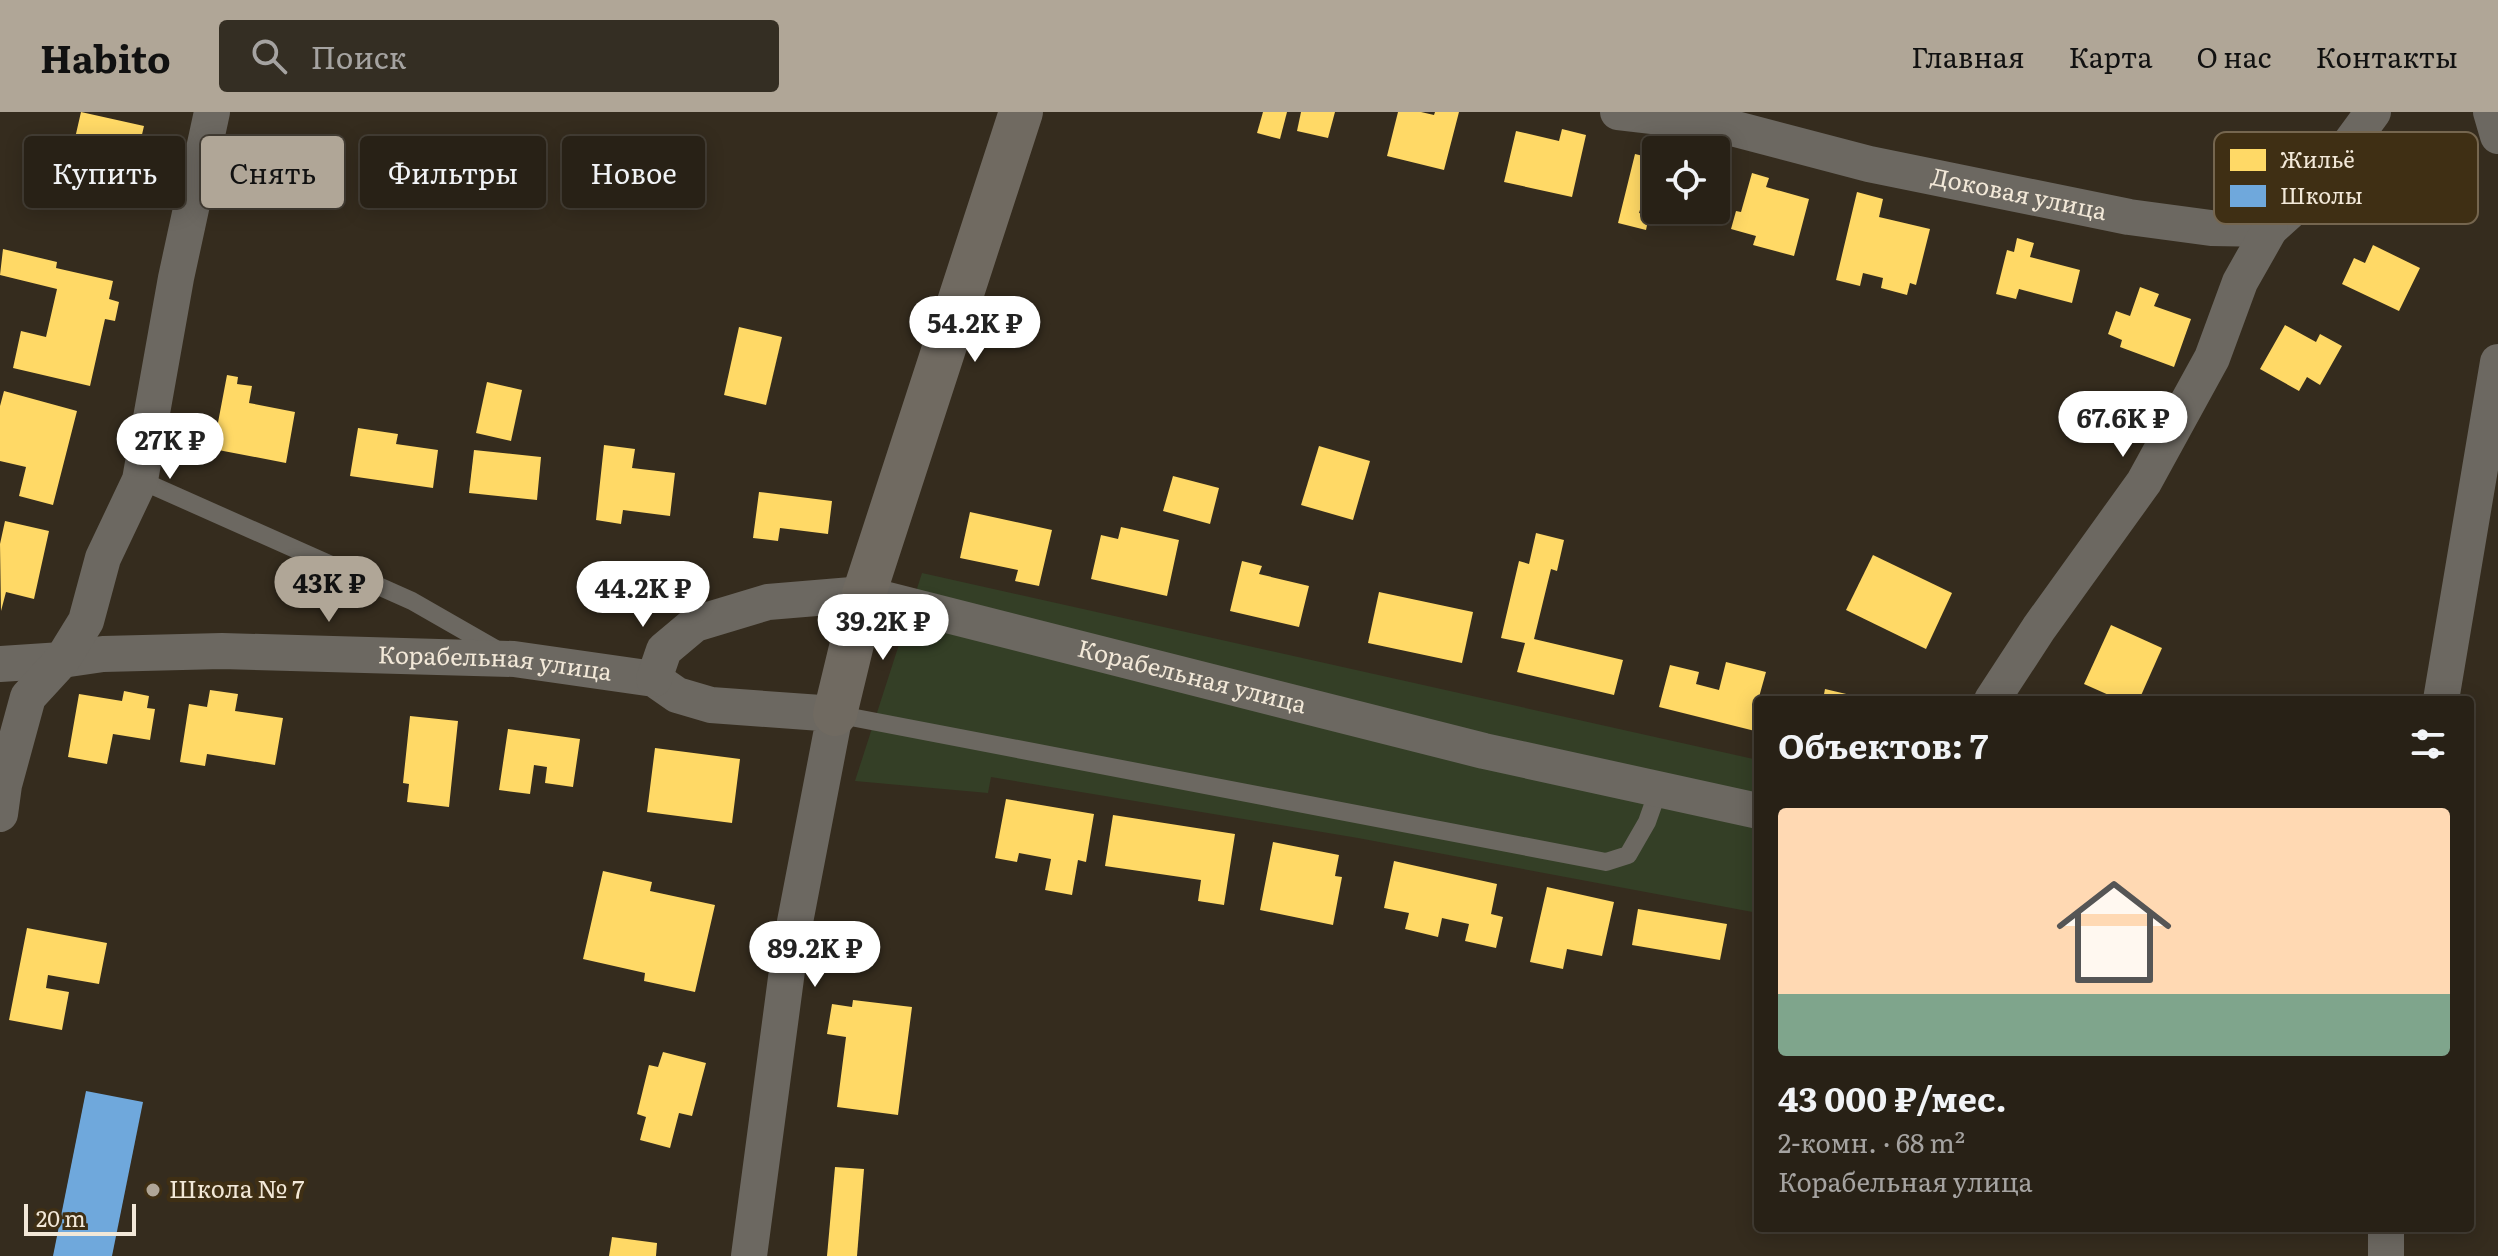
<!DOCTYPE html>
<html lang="ru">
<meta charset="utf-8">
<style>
:root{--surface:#282116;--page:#342e23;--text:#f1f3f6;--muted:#a5a3a1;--line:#443e35;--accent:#b0a697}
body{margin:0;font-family:Literata,serif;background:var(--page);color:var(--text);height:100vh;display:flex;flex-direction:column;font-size:30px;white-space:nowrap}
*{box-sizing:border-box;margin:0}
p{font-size:26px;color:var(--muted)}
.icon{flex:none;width:44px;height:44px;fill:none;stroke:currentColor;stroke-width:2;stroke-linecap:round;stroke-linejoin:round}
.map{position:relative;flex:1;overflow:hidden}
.panel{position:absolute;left:1754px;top:584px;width:720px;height:536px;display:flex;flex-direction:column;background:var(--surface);border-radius:8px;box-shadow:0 4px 20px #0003,0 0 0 2px var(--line)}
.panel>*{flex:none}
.top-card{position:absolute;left:24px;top:24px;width:760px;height:72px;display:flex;gap:16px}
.controls{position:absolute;left:1642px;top:24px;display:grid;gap:16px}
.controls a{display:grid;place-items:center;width:88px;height:88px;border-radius:8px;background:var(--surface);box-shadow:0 4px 20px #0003,0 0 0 2px var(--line);font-size:40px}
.scale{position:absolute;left:24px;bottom:20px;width:112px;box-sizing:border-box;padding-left:8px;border:4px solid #f2e8d8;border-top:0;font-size:22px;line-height:28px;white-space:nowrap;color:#f2e8d8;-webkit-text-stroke:6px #3f2f14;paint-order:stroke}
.price{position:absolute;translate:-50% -68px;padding:0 18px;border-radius:28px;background:#fff;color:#222;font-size:26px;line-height:52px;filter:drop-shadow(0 2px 4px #0008)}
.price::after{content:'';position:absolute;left:50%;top:48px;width:24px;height:18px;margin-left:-12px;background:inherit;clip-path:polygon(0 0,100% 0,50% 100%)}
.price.current{background:var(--accent);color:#111}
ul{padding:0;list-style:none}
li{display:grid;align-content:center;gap:16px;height:424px;padding:0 24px}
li+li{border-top:2px solid var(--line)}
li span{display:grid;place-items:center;height:248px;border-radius:8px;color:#555}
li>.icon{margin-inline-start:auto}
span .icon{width:144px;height:144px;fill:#fffc;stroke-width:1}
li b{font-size:34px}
h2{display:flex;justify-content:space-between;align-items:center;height:96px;padding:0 24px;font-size:34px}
.pill{padding:0 28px;border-radius:8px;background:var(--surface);box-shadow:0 4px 20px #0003,0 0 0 2px var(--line);font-size:28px;line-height:72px}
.pill.current{background:var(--accent);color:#111}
header{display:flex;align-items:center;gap:48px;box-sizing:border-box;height:112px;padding:0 40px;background:var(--accent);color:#111}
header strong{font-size:38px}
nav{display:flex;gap:44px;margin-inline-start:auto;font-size:28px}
.search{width:560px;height:72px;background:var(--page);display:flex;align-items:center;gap:20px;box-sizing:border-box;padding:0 28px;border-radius:8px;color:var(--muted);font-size:30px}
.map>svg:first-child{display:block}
</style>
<header>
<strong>Habito</strong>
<div class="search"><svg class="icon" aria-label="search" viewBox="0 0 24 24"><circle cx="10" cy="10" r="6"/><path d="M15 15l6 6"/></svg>Поиск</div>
<nav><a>Главная</a><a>Карта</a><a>О нас</a><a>Контакты</a></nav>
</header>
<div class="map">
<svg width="2498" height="1144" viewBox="0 0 2498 1144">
<rect width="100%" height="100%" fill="#352c1e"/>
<path fill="#343f26" d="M922 461 1758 648V801L1358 726 991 665 988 681 855 669Z"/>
<g fill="#ffd966">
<path d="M81 0 144 14 129 78 56 61 60 46 70 48Z"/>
<path d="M1263 0H1287L1280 27 1257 21Z"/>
<path d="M1301 0H1335L1328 26 1297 19Z"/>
<path d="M1398 0H1421L1434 3 1435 0H1459L1444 58 1387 44Z"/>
<path d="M1562 17 1586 23 1572 85 1504 70 1516 19 1559 29Z"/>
<path d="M1635 42 1656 47V92L1643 88 1639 101 1649 104 1646 118 1618 111Z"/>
<path d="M1752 61 1769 66 1766 75 1809 87 1794 144 1753 133 1756 124 1731 117 1736 99 1741 100Z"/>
<path d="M1857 80 1883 87 1879 105 1930 117 1916 173 1910 171 1907 183 1881 176 1883 166 1863 161 1860 174 1836 168Z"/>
<path d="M2017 126 2034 131 2030 145 2080 158 2072 191 2019 177 2016 187 1996 182 2007 138 2014 140Z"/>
<path d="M2373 133 2420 156 2399 199 2342 172 2354 146 2365 151Z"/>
<path d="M3 137 57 150 56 156 113 169 109 187 119 190 115 209 105 207 90 274 13 256 21 219 46 225 57 177 0 163Z"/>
<path d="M2140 175 2159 182 2154 194 2191 207 2174 255 2120 235 2122 228 2108 222 2116 199 2130 204Z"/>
<path d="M2285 213 2316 230 2320 222 2342 234 2320 273 2307 265 2299 279 2260 257Z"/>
<path d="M739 215 782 225 766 293 724 283Z"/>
<path d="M227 263 238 265 237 272 252 274 249 291 295 300 286 351 213 337Z"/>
<path d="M487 270 522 278 511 329 476 321Z"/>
<path d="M4 279 77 299 53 393 19 384 26 355 0 349V294Z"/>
<path d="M358 316 398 322 396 332 438 338 433 376 350 364Z"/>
<path d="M604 333 635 337 632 356 675 361 670 404 623 398 621 412 596 408Z"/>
<path d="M1319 334 1370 349 1353 408 1301 393Z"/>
<path d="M474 338 541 345 537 388 469 381Z"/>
<path d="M1173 364 1219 376 1210 412 1163 399Z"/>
<path d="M759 380 832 389 828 422 780 416 778 429 753 426Z"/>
<path d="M970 400 1052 418 1039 474 1015 469 1018 458 960 446Z"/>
<path d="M5 409 49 419 34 487 6 480 1 499 0 432Z"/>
<path d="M1121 415 1179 428 1167 484 1091 467 1101 423 1118 427Z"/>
<path d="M1536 421 1564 428 1557 459 1551 457 1534 527 1623 548 1614 583 1517 560 1525 531 1501 526 1519 449 1529 452Z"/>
<path d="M1873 443 1952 481 1926 537 1846 498Z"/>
<path d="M1242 449 1262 454 1259 462 1309 474 1299 515 1230 499Z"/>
<path d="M1379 480 1473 500 1462 551 1368 531Z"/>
<path d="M2111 513 2162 536 2139 588H2120L2084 572Z"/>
<path d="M1726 550 1766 560 1759 585 1765 588H1758V617L1755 616V619L1659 595 1670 553 1699 560 1696 572 1719 578Z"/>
<path d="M1825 577 1859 585V588H1823Z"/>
<path d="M210 578 238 582 235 599 283 606 275 653 207 642 205 654 180 650 189 592 207 595Z"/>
<path d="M124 579 149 584 147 596 155 597 150 628 113 622 107 652 68 645 79 582 122 589Z"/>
<path d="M410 604 458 609 449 695 407 690 409 672 403 671Z"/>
<path d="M508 617 580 627 573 675 545 671 547 655 534 653 530 682 499 678Z"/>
<path d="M655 636 740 647 732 711 647 700Z"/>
<path d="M1006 687 1094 702 1086 750 1078 748 1072 783 1045 778 1051 747 1019 741 1017 750 995 746Z"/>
<path d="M1113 703 1235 722 1224 793 1198 789 1201 768 1105 754Z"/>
<path d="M1273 730 1339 743 1335 764 1342 765 1333 813 1260 798Z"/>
<path d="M1394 749 1497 772 1491 802 1503 805 1496 836 1465 829 1469 812 1442 806 1438 825 1405 817 1409 801 1384 796Z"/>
<path d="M603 759 652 770 650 779 715 793 695 880 644 869 645 861 583 847Z"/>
<path d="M1547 775 1614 790 1602 844 1567 837 1563 857 1530 850Z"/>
<path d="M1638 797 1727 812 1720 848 1632 833Z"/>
<path d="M27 816 107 831 99 872 48 863 46 876 69 880 62 918 9 908Z"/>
<path d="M853 888 912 895 898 1003 837 995 846 925 827 922 832 892 852 895Z"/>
<path d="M663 940 706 951 692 1004 679 1001 670 1036 640 1028 646 1005 637 1002 649 953 658 955Z"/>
<path d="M835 1055 864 1057 857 1144H827Z"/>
<path d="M612 1125 657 1131 656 1144H609Z"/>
</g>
<path fill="#6fa8dc" d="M86 979 143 990 112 1144H53Z"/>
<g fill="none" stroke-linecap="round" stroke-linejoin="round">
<g stroke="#6c6861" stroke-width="18">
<path d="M140 368 412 489 501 540"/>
<path d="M835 602 1606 750 1628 743 1647 710 1659 676"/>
</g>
<g stroke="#6c6861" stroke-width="36">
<path id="s1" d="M1618 0 1713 11 1869 52 2129 105 2211 116 2270 117 2321 71 2373 0"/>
<path d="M2491 0 2498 24"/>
<path id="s2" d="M0 552 62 548 103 542 222 539 514 547 654 567 677 583 711 593 835 602 790 836 749 1144"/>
<path id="s3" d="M654 567 664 538 695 512 768 490 864 482 1484 639 1758 699"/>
<path d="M1992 588 2039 516 2144 370 2212 246 2240 170 2270 117"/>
<path d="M2441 588 2498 250"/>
<path d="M0 702 4 673 28 585 62 548 86 509 103 446 140 368 176 166 212 0"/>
<path d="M2386 1144V1116"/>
</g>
<path stroke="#706a61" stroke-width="44" d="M835 602 864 482 1021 0"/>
</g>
<circle fill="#b0a697" stroke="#3f2f14" stroke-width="3" cx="153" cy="1078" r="8"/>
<g text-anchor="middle" stroke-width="8" stroke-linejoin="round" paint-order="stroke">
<g font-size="24" fill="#f2e8d8" stroke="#3f2f14">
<text dy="8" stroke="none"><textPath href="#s1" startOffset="410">Доковая улица</textPath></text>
<text dy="8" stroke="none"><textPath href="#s2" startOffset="496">Корабельная улица</textPath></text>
<text dy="8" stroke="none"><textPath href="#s3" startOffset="582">Корабельная улица</textPath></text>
</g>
<g font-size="24" fill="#f2e8d8" stroke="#3f2f14" text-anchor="start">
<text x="169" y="1086">Школа № 7</text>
</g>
</g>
<rect x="2214" y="20" width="264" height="92" rx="12" fill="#3f2f14" stroke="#75664f" stroke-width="2"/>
<rect x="2230" y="37" width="36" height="22" fill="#ffd966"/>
<rect x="2230" y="73" width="36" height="22" fill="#6fa8dc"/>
<g font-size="22" fill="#f2e8d8">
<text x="2280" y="56">Жильё</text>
<text x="2280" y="92">Школы</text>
</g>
</svg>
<div class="controls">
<a><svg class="icon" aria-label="locate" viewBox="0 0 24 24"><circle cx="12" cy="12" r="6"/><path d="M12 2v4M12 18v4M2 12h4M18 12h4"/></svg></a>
</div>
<div class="scale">20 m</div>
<b class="price" style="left:975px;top:252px">54.2K ₽</b>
<b class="price" style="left:2123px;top:347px">67.6K ₽</b>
<b class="price" style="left:170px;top:369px">27K ₽</b>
<b class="price current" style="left:329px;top:512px">43K ₽</b>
<b class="price" style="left:643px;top:517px">44.2K ₽</b>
<b class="price" style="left:883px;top:550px">39.2K ₽</b>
<b class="price" style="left:815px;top:877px">89.2K ₽</b>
<div class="top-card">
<a class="pill">Купить</a>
<a class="pill current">Снять</a>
<a class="pill">Фильтры</a>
<a class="pill">Новое</a>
</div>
<section class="panel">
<h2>Объектов: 7<svg class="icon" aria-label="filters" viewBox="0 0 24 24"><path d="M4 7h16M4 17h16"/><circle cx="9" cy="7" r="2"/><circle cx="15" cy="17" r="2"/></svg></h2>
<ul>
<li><span style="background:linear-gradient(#ffd9b3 75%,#7fa58c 0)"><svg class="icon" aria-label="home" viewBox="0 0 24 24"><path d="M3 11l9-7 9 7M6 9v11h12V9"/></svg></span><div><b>43 000 ₽/мес.</b><p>2-комн. · 68 m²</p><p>Корабельная улица</p></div></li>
</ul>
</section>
</div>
